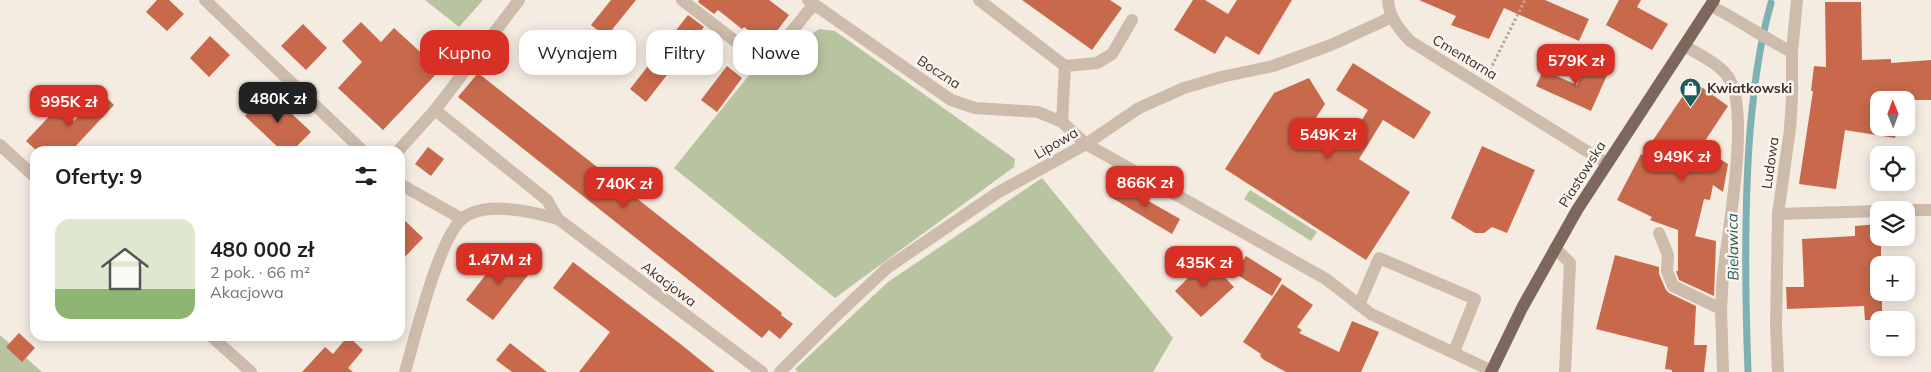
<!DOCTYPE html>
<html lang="pl">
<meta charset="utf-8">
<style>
:root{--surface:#fff;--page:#f6f6f6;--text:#202124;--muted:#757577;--accent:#d93025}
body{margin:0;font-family:Mulish,sans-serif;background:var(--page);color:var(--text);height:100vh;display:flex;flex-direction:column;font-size:19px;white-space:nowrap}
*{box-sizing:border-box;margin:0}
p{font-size:16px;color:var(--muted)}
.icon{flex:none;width:28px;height:28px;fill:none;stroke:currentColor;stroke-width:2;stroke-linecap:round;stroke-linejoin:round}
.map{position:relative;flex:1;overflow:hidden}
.drawer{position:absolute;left:30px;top:146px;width:375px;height:195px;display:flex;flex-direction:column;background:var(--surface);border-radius:15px;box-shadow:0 2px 12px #0003}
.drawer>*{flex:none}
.top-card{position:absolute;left:420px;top:30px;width:475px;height:45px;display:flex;gap:10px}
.needle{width:32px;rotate:359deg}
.tools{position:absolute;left:1870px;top:91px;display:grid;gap:10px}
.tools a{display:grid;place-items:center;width:45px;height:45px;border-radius:10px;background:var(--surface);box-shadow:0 2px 12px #0003;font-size:25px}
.price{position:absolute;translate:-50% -42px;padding:0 11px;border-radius:10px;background:var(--accent);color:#fff;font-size:16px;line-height:32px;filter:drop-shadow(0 1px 2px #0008)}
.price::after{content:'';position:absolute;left:50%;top:30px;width:15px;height:11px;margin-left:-8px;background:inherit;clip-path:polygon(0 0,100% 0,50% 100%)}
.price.active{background:#222;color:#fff}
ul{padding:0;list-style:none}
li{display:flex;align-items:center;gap:15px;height:125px;padding:0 25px}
li span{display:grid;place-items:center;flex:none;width:140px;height:100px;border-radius:15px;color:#555}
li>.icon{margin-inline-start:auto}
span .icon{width:60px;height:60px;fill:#fffc;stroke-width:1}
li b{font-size:21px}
h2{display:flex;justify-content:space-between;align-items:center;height:60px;padding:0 25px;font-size:21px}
.tag{padding:0 18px;border-radius:15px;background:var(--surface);box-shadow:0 2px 12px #0003;font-size:18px;line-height:45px}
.tag.active{background:var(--accent);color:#fff}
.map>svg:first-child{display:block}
</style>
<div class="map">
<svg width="1931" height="372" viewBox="0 0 1931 372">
<rect width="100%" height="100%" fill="#f4ebe1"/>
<g fill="#b8c4a0">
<path d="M425 0H483L459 27Z"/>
<path d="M819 29 835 31 1015 159 1014 167 835 298 674 168 750 74C762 71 772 76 784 74L812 34Z"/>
<path d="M1042 178 1173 338 1153 372H798L795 369 888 282Z"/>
<path d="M1250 190 1317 232 1311 241 1244 199Z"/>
<path d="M0 335 42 372H0Z"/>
</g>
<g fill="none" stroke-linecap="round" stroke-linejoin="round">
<path stroke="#7fb0b2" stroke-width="7" d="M1748 372C1745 292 1744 211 1750 131 1754 88 1759 45 1771 3"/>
</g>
<g fill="#c8694b">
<path d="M157 0H169L184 14 167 31 146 12Z"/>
<path d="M611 0H636L606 37 591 25Z"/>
<path d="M699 0H769L789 15 767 44 744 27 742 29 718 10 714 14 698 2Z"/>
<path d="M1022 0H1110L1122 8 1092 50Z"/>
<path d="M1193 0H1205L1228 14 1237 0H1292L1259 55 1226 36 1215 54 1174 30Z"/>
<path d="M1419 0H1545L1589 19 1579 41 1504 8 1489 39 1451 25 1456 16Z"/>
<path d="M1619 0H1641L1637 7 1668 24 1652 50 1606 25Z"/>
<path d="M1825 2H1861L1862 60 1891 59V63L1931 60V100H1879V128H1897L1895 138 1845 130 1836 189 1799 184 1813 91H1811L1814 66 1826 67Z"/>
<path d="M688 15 704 27 646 102 630 89Z"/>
<path d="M361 22 381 42 394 28 440 70 383 130 338 88 362 62 342 41Z"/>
<path d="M303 24 327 48 306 70 281 46Z"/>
<path d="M210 36 230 55 209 77 190 58Z"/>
<path d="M1353 63 1431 112 1414 139 1383 120 1359 159 1410 192 1366 260 1225 169 1274 93 1309 78 1325 104 1310 127 1344 149 1368 110 1336 90Z"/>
<path d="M1586 63 1608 73 1591 111 1536 86 1543 70 1577 85Z"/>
<path d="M727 66 742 78 717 112 701 100Z"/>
<path d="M478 73 782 313 781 315 793 324 780 339 769 330 762 338 458 97Z"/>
<path d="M1693 81 1728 106 1701 147 1728 164 1723 192 1713 185 1710 200 1704 199 1695 236 1716 241 1714 296 1679 280 1676 271H1678V230L1650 220 1652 217 1617 200 1641 154 1643 155Z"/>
<path d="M101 92 114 105 71 151H37L26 141 58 107 74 121Z"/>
<path d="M269 92 311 132 292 151H282L245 116Z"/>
<path d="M1482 146 1535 170 1507 233 1492 227 1484 233H1475L1451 218Z"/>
<path d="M428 147 444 159 431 176 415 164Z"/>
<path d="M1117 183 1180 219 1172 234 1109 196Z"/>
<path d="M400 216 423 238 400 262Z"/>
<path d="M1879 224V238H1881V265H1879V292H1882V320H1865L1864 306 1787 309 1786 287H1804L1802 239 1855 236V226Z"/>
<path d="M505 250 532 270 493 320 466 300Z"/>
<path d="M1615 255 1659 267V274L1666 290 1669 293 1696 306 1694 345H1707L1704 372H1672V370L1665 369 1668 347 1596 329Z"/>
<path d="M1246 256 1282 279 1272 296 1234 273Z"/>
<path d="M1207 259 1234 287 1201 317 1175 291Z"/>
<path d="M573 262 683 346 715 372H579L610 332 553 288Z"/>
<path d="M1282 284 1313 305 1297 327 1302 330 1299 333 1339 352 1352 321 1379 332 1361 372H1286L1264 360 1260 356 1261 354 1243 342Z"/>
<path d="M19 333 35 348 22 362 6 347Z"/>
<path d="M348 336 363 350 348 368 353 372H302L325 347 333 354Z"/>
<path d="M510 343 547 372H512L496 360Z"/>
</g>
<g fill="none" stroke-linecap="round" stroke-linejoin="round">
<path stroke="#b9a596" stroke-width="3" stroke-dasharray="2.5 2.5" stroke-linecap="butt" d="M1490 70 1525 0"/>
<g stroke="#cdbbac" stroke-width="12">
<path d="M205 0 363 151"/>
<path d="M682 0 765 64 814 4"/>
<path d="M808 0 951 100 975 108 1038 112 1062 122 1086 144 1326 279 1371 314 1492 371"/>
<path d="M979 0 1065 66"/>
<path d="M1388 0C1389 17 1399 29 1410 41L1606 163"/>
<path d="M1711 6C1739 20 1764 38 1792 52V97L1790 129 1778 214 1776 327 1778 372"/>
<path d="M1685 46C1700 55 1722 65 1730 80 1749 114 1729 226 1724 267 1722 280 1722 295 1721 309"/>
<path d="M1792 52 1797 0"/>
<path d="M435 110 519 0"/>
<path d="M1062 122 1065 66 1097 63 1112 54 1132 20"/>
<path d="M0 145 35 177"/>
<path d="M398 151 435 110 547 200 558 219"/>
<path d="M400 184 462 219"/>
<path d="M1906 210H1931"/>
<path d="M1778 214 1879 211"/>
<path d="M1659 233 1668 255 1667 271 1673 286 1721 309 1723 372"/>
<path d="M1555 248 1570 263 1565 372"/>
<path d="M1359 305 1379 258 1475 299 1454 352"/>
<path d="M211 336 251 372"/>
<path d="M405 372C415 338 438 240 462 219 484 200 534 212 558 219L762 372"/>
<path d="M780 372 836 316 887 268 997 193 1086 144 1139 108 1184 88 1221 77 1273 66 1331 45 1392 17"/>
</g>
<path stroke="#7d675c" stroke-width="12" d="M1491 372 1522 308 1577 210 1714 0"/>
</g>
<defs>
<symbol id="shop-pin" viewBox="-11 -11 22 30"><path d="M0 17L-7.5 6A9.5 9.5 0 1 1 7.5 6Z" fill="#1f5a5e" stroke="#fbf5ee"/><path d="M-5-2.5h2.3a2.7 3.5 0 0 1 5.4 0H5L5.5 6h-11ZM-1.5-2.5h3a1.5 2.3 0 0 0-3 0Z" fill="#fff"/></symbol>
</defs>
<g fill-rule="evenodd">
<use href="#shop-pin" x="1678" y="76" width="25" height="34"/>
</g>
<g text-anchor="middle" stroke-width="5" stroke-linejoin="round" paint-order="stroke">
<g font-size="14" fill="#3b302b" stroke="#fbf5ee">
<text transform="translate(1465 57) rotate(31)" y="5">Cmentarna</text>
<text transform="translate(939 72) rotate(33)" y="5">Boczna</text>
<text transform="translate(1056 143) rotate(-30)" y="5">Lipowa</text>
<text transform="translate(1770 163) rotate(-82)" y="5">Ludowa</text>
<text transform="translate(1582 174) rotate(-58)" y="5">Piastowska</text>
<text transform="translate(669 284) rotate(37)" y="5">Akacjowa</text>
</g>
<g font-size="14" font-weight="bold" fill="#3b302b" stroke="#fbf5ee" text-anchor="start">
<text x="1707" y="93">Kwiatkowski</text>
</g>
<g font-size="15" font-style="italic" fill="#1f5a5e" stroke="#fbf5ee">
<text transform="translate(1733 247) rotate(-91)" y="5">Bielawica</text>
</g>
</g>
</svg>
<div class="tools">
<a><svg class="needle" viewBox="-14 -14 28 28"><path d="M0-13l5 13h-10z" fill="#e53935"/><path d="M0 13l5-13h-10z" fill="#757577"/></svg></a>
<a><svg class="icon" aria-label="locate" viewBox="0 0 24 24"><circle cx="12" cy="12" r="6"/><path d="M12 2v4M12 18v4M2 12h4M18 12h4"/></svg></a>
<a><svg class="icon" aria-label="layers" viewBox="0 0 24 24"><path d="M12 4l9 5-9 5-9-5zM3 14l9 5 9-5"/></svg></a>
<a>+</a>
<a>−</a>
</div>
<b class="price" style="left:1576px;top:86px">579K zł</b>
<b class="price active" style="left:278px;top:124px">480K zł</b>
<b class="price" style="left:69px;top:127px">995K zł</b>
<b class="price" style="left:1328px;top:160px">549K zł</b>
<b class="price" style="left:1682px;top:182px">949K zł</b>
<b class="price" style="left:1145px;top:208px">866K zł</b>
<b class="price" style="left:624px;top:209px">740K zł</b>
<b class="price" style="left:499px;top:285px">1.47M zł</b>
<b class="price" style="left:1204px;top:288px">435K zł</b>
<div class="top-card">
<a class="tag active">Kupno</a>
<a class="tag">Wynajem</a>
<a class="tag">Filtry</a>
<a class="tag">Nowe</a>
</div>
<section class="drawer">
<h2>Oferty: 9<svg class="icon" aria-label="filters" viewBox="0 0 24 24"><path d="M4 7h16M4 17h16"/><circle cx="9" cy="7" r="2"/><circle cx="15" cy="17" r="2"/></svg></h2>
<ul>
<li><span style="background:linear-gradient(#dfe7d0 70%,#8fb573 0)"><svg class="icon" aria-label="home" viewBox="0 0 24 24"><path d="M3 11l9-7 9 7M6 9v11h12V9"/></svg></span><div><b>480 000 zł</b><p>2 pok. · 66 m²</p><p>Akacjowa</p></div></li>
</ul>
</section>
</div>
